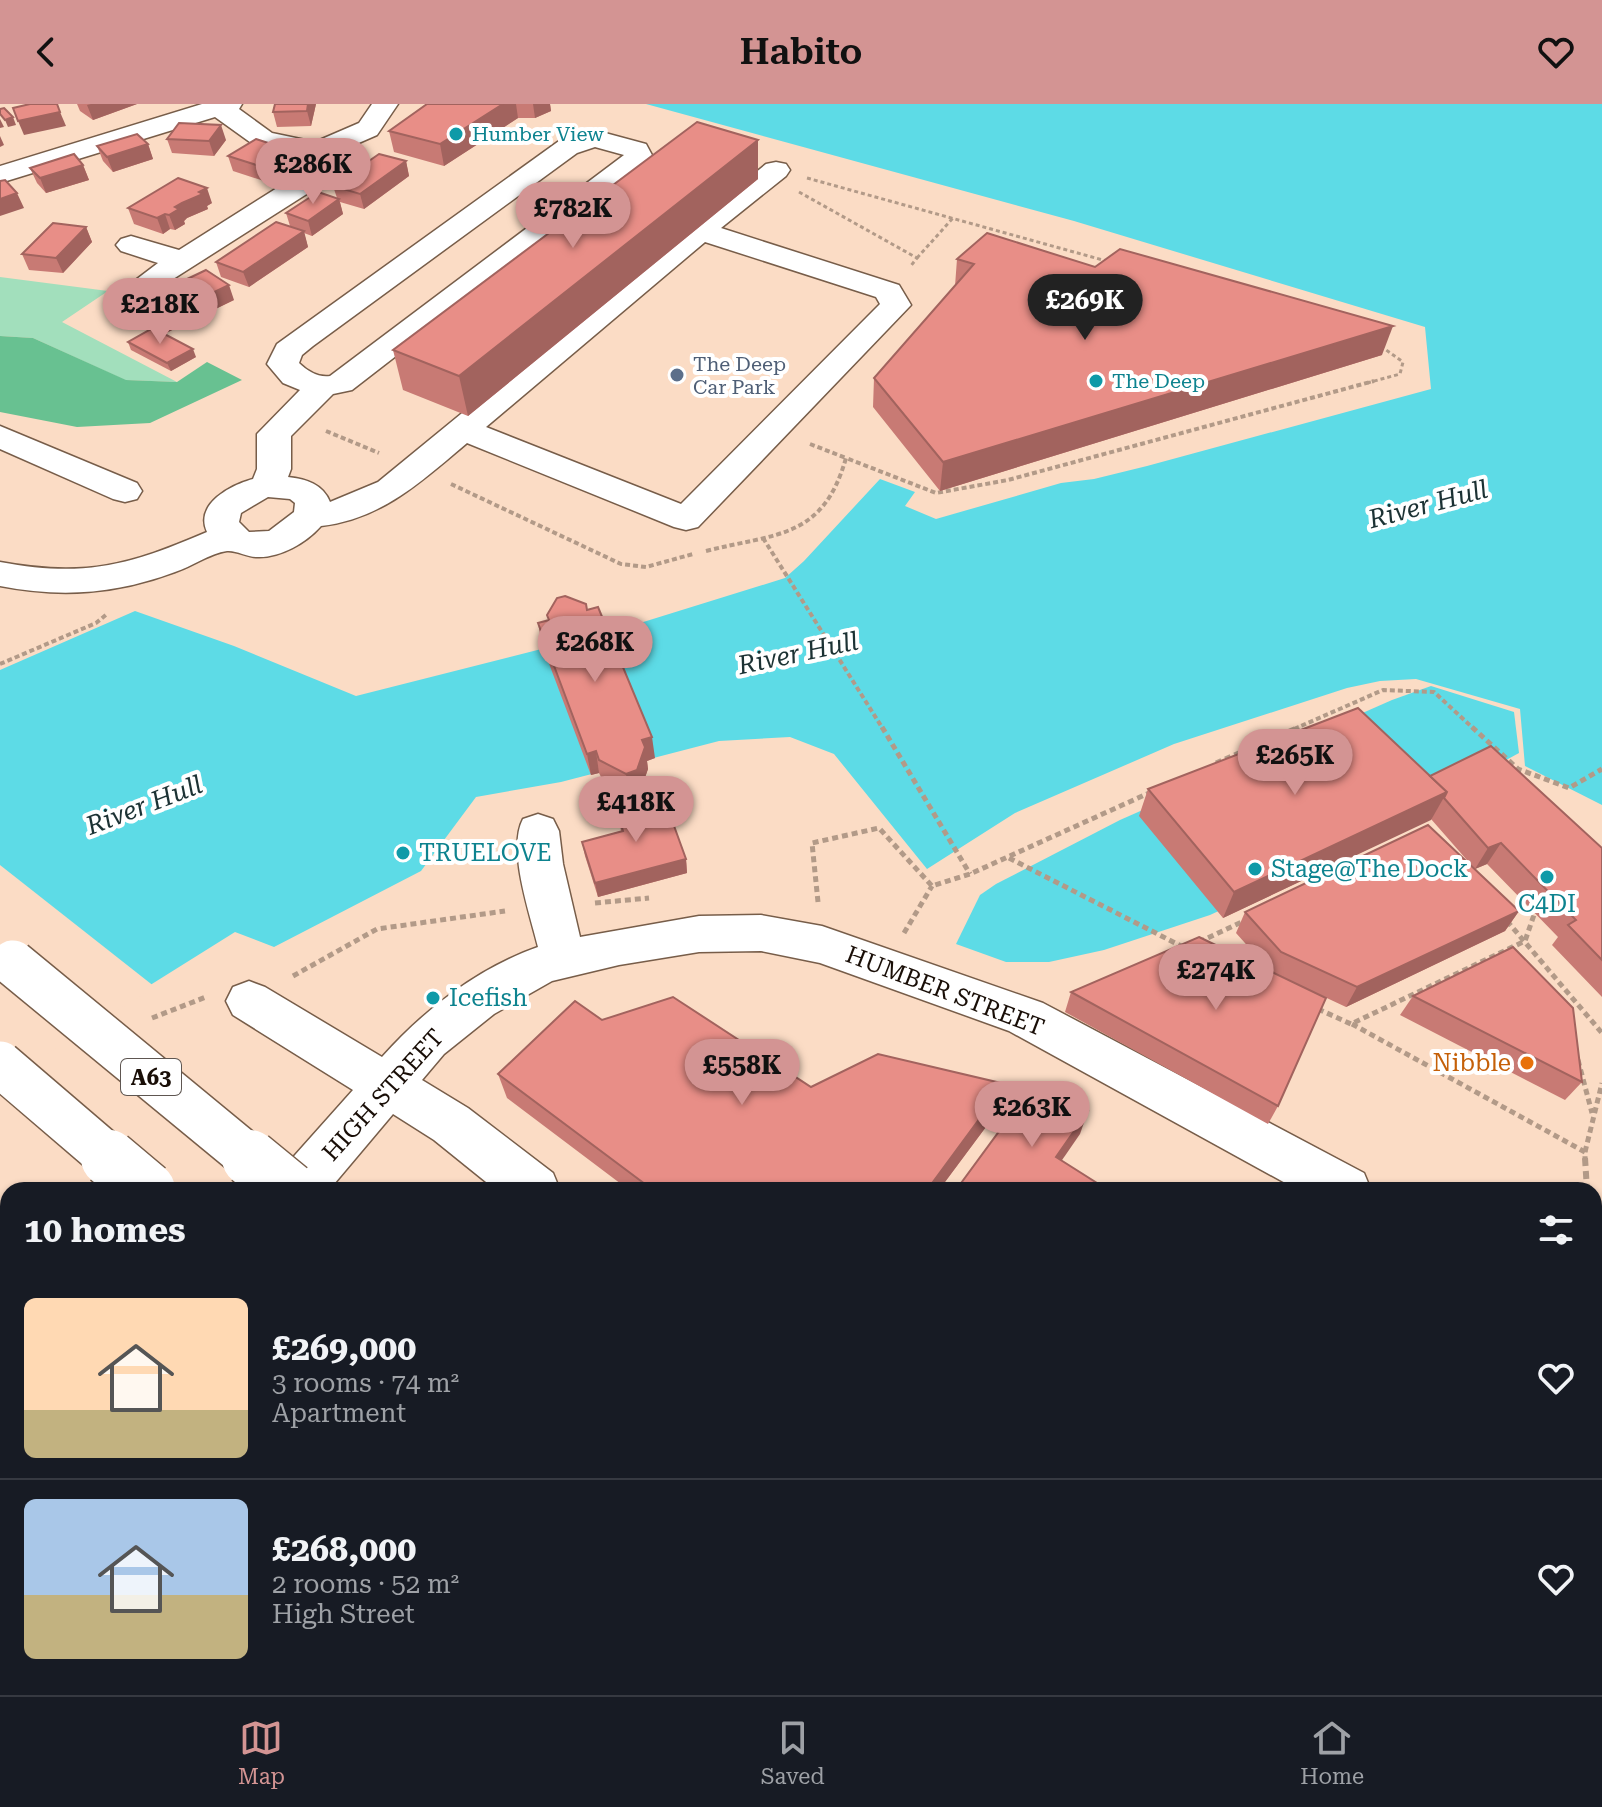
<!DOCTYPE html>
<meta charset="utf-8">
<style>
:root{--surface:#171b24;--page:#20242c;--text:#f1f3f6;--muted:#9ea1a6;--line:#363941;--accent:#d39493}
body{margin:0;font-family:"Roboto Serif",serif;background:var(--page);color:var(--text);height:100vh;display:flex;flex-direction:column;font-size:30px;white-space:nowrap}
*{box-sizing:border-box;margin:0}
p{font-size:26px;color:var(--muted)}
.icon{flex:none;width:44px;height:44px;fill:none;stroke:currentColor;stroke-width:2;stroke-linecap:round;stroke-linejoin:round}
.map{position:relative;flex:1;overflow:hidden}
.details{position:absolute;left:0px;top:1078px;width:1602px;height:514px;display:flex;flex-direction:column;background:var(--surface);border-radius:24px 24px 0 0;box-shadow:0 2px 6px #0004}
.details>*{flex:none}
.price{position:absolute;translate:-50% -68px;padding:0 18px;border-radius:28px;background:var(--accent);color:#111;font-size:26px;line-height:52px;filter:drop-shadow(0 2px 4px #0008)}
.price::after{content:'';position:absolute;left:50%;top:48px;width:24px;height:18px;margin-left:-12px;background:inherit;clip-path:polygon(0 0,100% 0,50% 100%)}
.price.selected{background:#222;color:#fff}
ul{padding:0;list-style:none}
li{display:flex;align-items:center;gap:24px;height:200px;padding:0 24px}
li+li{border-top:2px solid var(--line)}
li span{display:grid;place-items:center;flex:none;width:224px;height:160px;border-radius:12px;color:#555}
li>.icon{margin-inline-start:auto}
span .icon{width:96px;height:96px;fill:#fffc;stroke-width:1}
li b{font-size:34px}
h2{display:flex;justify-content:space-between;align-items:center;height:96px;padding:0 24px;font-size:34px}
header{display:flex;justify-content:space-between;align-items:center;height:104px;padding:0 24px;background:var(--accent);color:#111;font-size:36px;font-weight:600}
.tab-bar{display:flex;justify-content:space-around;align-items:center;height:112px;border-top:2px solid var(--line);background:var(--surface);font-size:22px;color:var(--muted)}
.tab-bar a{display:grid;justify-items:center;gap:4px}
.tab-bar .selected{color:var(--accent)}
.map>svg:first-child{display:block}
</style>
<header><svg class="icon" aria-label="back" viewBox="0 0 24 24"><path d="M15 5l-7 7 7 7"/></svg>Habito<svg class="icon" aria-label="heart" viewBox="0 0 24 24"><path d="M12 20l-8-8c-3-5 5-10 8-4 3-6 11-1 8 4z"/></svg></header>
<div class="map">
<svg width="1602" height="1591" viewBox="0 0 1602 1591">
<rect width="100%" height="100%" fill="#fbdcc5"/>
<path fill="#a2dfbc" d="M0 173 108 187 62 218 177 278 125 276 33 234 0 232Z"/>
<path fill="#68c191" d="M0 232 33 234 126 276 177 278 207 258 242 276 150 319 77 323 0 308Z"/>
<g fill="#5ddbe6">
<path d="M646 0H1602V701L1525 662 1520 605 1416 575 1380 577 1347 584 1174 640 1015 709 927 765 834 650 790 633 719 637 561 678 476 693 421 767 274 843 235 828 0 975V566L135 507 234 542 356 592 624 524 785 474 804 457 880 375 915 388 905 402 936 415 1061 379 1094 375 1147 362 1431 285 1425 223 1074 117Z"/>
<path d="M1431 582 1514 608 1519 649 1292 773 1210 811 1104 846 1049 858H1006L956 840 980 791 996 780 1120 716 1392 596Z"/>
</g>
<path fill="#fbdcc5" d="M0 761 155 883 0 979Z"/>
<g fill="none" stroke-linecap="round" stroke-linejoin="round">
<defs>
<g id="minor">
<path d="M202 0H242L239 5 272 29 315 38 359 19 372 0H398L377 31 338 48 339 60 324 79 159 184 148 187 137 184 133 178 158 159 121 147 116 141 121 135 131 132 179 146 304 67 312 55 254 41 215 13 0 79V62Z"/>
<path d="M594 26 646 40 653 53 352 286 333 290 291 332V365L288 373C306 375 323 380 330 398L378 378 766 60 776 58 786 60 790 66 786 72 721 124 899 181 911 201 698 423 686 426 674 423 467 339C422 377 382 415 321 422 306 439 280 454 257 453 247 453 236 446 227 447 210 449 191 463 175 468 116 490 62 494 0 482V458C85 474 130 461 207 428 194 400 231 381 253 375L257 365V330L300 286 283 279 267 260 277 240 559 37ZM595 43 624 51 330 272C319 274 307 267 299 259L302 251 313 242 577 49ZM705 138 876 193 880 200 681 400 486 323ZM268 393 290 395 295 399 294 408 269 427 249 428 239 418 241 409Z"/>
<path d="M0 322 137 379 142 387 137 395 125 398 113 395 0 345Z"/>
<path d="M538 710 553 715 559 727 563 760 580 833 699 812 761 811 822 822 1043 899 1364 1069 1371 1086H1298L1009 927 820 859 761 847 699 848 619 861 552 877 494 910 444 950 422 976 468 1004 553 1069 560 1086H496L434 1036 393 1010 329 1086H272L279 1069 353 986 233 911 226 897 233 883 249 877 265 883 382 953C424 906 478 864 538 843 530 810 507 745 523 715Z"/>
<path d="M1594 1195 1602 1199V1253L1594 1249Z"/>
<path d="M0 1425 8 1429V1502L0 1498Z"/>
<path d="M30 1584H92L95 1591H33Z"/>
<path d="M910 1584H974L977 1591H913Z"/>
<path d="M1146 1584H1214L1217 1591H1149Z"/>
</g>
<g id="highway">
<path d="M606 1584H670L673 1591H609Z"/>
<path d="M808 1584H873L876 1591H811Z"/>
</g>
</defs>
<use href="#minor" stroke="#775d49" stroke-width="3"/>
<use href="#highway" stroke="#775d49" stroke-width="3"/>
<g stroke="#b29a88" stroke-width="3" stroke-dasharray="4 3" stroke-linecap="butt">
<path d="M807 74 1110 158"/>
<path d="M799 88 917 154 910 163"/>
<path d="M917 154 953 114"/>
<path d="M1367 279 1400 270 1403 258 1382 243"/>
</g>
<g stroke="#b29a88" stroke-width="4" stroke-dasharray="5 3" stroke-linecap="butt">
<path d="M326 327 379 349"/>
<path d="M810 340 846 354"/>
<path d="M451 380 621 460 646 463 693 450"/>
<path d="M763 434 883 625"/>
<path d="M706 447C777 429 823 435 846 354L936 389 1008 376 1374 277"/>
<path d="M0 560 96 519 107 510"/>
<path d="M1294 625 1383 586 1434 588 1474 625"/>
</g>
<g stroke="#b29a88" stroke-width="5" stroke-dasharray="6 4" stroke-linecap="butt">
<path d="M882 623 970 770"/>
<path d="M1472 623 1518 665 1569 684 1602 665"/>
<path d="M1216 659 1299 623"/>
<path d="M1009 754 1185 844"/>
<path d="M818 798 812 739 879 724 932 782 970 770 1149 689"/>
<path d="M595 799 649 794"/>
<path d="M1507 817 1602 929"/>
<path d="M904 829 932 782"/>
<path d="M1199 838 1244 817"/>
<path d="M293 872 377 825 505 807"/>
<path d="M1318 905 1351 920 1525 837 1535 808"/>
<path d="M152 914 206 893"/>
<path d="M1352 920 1585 1048V1056"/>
<path d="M1578 956 1592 1009"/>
<path d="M1585 1048 1602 979"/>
</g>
<g stroke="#b29a88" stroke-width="6" stroke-dasharray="8 5" stroke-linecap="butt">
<path d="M1585 1054 1587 1086"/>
<path d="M1594 1140 1602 1164"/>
<path d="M420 1584 428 1591"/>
</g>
<use href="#minor" fill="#fff" fill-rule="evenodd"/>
<use href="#highway" fill="#fff" fill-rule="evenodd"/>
<defs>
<g id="highway-bridge-far1">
<path d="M13 859 252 1056"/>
<path d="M0 960 112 1056"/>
</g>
<g id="highway-bridge">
<path d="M109 1054 147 1086"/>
<path d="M250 1054 289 1086"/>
</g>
</defs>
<use href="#highway-bridge-far1" stroke="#775d49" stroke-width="48" stroke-linecap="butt"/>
<use href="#highway-bridge" stroke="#775d49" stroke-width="59" stroke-linecap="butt"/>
<use href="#highway-bridge-far1" stroke="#fff" stroke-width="45"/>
<use href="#highway-bridge" stroke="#fff" stroke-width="56"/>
</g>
<g fill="#c87a74">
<path d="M77 0H137L93 16 80 7Z"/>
<path d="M316 0 311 22 277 23 273 8Z"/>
<path d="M427 0H550L551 7 535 14H518L444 62 394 48 389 27Z"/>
<path d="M167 35 226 36 214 52 172 49Z"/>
<path d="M758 36V75L468 312 403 286 393 246Z"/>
<path d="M148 40 153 55 113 68 103 57 97 42Z"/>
<path d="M293 47 297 62 270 79 233 67 228 52Z"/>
<path d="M406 57 409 72 364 105 340 98 343 110 312 132 304 129 308 143 249 183 221 173 216 158 290 122 286 109 337 94 333 82Z"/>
<path d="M83 61 89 76 46 89 37 79 30 64Z"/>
<path d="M212 99 207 102 208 105 187 114 184 117 185 120 175 126 170 125 163 130 134 120 128 104Z"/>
<path d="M86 123 92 138 63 169 29 166 22 150Z"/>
<path d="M957 155 1095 163 1382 251 940 387 873 303 874 274 955 182Z"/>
<path d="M234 196 166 229 143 214 137 199Z"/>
<path d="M128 238 196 253 171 267 131 246Z"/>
<path d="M538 519 655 654 647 657 648 665 640 688 629 692 603 677 599 669 591 671 542 541Z"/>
<path d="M1430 672 1602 744V893L1552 841 1558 833 1487 760 1475 765 1519 807 1505 827 1346 903 1299 881 1278 1002 1268 1020 1065 908 1071 888 1270 867 1236 829 1245 808 1473 763 1431 715 1223 814 1139 712 1148 685Z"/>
<path d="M618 710 686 755 687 769 598 793 585 752 582 738 621 727Z"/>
<path d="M1413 892 1582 978 1565 996 1400 911Z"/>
<path d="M602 916 811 983 1000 1004 939 1086H629L507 994 498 970Z"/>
<path d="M1602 1110V1139L1595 1123Z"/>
</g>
<g fill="#a2635e">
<path d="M91 0H137L93 16 87 1Z"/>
<path d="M308 0H316L311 22 307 7Z"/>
<path d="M503 0H516L518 14 444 62 440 40Z"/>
<path d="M533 0H550L551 7 535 14Z"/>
<path d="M60 8 66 22 24 31 18 17Z"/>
<path d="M13 13 16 21 8 23 5 16Z"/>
<path d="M0 15 4 23 0 24Z"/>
<path d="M221 21 226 36 214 52 209 37Z"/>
<path d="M0 32 4 41 0 43Z"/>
<path d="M758 36V75L468 312 459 272Z"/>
<path d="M148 40 153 55 113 68 107 53Z"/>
<path d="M293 47 297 62 270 79 266 64Z"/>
<path d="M406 57 409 72 364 105 360 90Z"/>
<path d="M83 61 89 76 46 89 40 74Z"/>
<path d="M207 84 212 99 207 102 208 105 187 114 184 117 185 120 175 126 169 111 175 103Z"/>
<path d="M17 89 24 104 0 112V95Z"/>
<path d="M339 95 343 110 312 132 308 117Z"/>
<path d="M165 110 170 125 163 130 157 114Z"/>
<path d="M86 123 92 138 63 169 56 154Z"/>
<path d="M304 127 308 143 249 183 243 168Z"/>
<path d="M229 181 234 196 166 229 160 214Z"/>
<path d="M1393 222 1382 251 940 387 943 358Z"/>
<path d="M193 245 196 253 171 267 167 259Z"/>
<path d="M652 633 655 654 647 657 648 665 640 688 629 692 626 670 642 636Z"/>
<path d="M596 647 599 669 591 671 587 650Z"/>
<path d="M1447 688 1431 716 1223 814 1234 788Z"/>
<path d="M1501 739 1487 760 1475 765 1488 744Z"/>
<path d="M686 755 687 769 598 793 595 779Z"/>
<path d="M1519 807 1505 827 1346 903 1357 883Z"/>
<path d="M1005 980 1000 1004 939 1086H927Z"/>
<path d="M1088 1007 1080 1030 1049 1075 1056 1053Z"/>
</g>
<g fill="#e88e87" stroke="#a2635e" stroke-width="2">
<path d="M30 0H57L60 8 18 17 13 4Z"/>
<path d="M275 0H308L307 7 273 8Z"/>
<path d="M427 0H503L440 40 389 27Z"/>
<path d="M4 4 13 13 5 16 0 10V5Z"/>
<path d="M697 18 758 36 459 272 393 246Z"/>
<path d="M179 19 221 21 209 37 167 35Z"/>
<path d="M137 30 148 40 107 53 97 42Z"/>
<path d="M256 35 293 47 266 64 228 52Z"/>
<path d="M74 50 83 61 40 74 30 64Z"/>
<path d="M379 50 406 57 360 90 333 82Z"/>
<path d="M178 74 207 84 199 88 203 90 182 99 175 103 179 105 169 111 165 110 157 114 128 104Z"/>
<path d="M5 76 17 89 0 95V77Z"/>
<path d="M318 88 339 95 308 117 286 109Z"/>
<path d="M276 118 304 127 243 168 216 158Z"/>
<path d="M53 119 86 123 56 154 22 150Z"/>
<path d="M987 129 1095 163 1120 145 1393 222 943 358 874 274 974 160 957 155Z"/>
<path d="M206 166 229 181 160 214 137 199Z"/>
<path d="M153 224 193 245 167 259 128 238Z"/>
<path d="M565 492 586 500 587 506 598 503 652 633 642 636 645 643 637 666 626 670 599 656 596 647 587 650 538 519 549 516 547 511 557 494Z"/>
<path d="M1358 604 1447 688 1234 788 1148 685Z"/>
<path d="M1491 642 1602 744V856L1568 821 1576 816 1501 739 1488 744 1444 694 1447 688 1430 672Z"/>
<path d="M665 697 686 755 595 779 582 738 623 727 618 710Z"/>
<path d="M1428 721 1519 807 1357 883 1281 848 1245 808Z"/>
<path d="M1199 833 1326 894 1278 1002 1071 888Z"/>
<path d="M1513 843 1573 904 1582 978 1413 892Z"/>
<path d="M673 893 811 983 878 950 1005 980 927 1086H653L498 970 575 897 602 916Z"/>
<path d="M1033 981 1057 988 1088 1007 1056 1053 1108 1086H956Z"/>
</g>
<g fill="#0f9aa8" stroke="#fff" stroke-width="3">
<circle cx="456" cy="30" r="8"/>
<circle cx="1096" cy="277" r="8"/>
<circle cx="403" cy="749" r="8"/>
<circle cx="1255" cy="765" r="8"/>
<circle cx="1547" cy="773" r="8"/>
<circle cx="433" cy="894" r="8"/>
</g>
<circle fill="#5c6f8a" stroke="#fff" stroke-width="3" cx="677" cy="271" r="8"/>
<circle fill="#e8710a" stroke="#fff" stroke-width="3" cx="1527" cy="959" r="8"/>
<g text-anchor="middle" stroke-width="8" stroke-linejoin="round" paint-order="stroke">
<g font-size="20" fill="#0d838f" stroke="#fff" text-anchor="start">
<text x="472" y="37">Humber View</text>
<text x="1112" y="284">The Deep</text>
</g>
<g font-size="20" fill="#4e5e75" stroke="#fff" text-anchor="start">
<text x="693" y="267">The Deep<tspan x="693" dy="23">Car Park</tspan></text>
</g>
<rect fill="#fff" stroke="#5e5651" stroke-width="2" x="121" y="955" width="60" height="36" rx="6"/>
<g font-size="22" font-weight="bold" fill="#190e07">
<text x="151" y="981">A63</text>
</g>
<g font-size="24" fill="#0d838f" stroke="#fff" text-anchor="start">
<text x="419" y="757">TRUELOVE</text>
<text x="1271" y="773">Stage@The Dock</text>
<text x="1547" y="808" text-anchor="middle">C4DI</text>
<text x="449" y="902">Icefish</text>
</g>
<g font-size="24" fill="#190e07" stroke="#fff">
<text transform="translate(945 887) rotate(21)" y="8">HUMBER STREET</text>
<text transform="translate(383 991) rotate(-48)" y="8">HIGH STREET</text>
</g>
<g font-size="24" fill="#c56008" stroke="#fff" text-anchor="end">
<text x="1511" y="967">Nibble</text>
</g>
<g font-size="26" font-style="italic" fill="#1c3234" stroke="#fff">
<text transform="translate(1428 400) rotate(-15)" y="9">River Hull</text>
<text transform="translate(798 549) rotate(-12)" y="9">River Hull</text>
<text transform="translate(144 701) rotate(-21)" y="9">River Hull</text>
</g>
</g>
</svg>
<b class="price" style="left:313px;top:102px">£286K</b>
<b class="price" style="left:573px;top:146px">£782K</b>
<b class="price selected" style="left:1085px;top:238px">£269K</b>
<b class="price" style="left:160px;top:242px">£218K</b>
<b class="price" style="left:595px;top:580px">£268K</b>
<b class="price" style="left:1295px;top:693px">£265K</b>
<b class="price" style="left:636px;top:740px">£418K</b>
<b class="price" style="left:1216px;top:908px">£274K</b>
<b class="price" style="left:742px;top:1003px">£558K</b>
<b class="price" style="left:1032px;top:1045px">£263K</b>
<section class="details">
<h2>10 homes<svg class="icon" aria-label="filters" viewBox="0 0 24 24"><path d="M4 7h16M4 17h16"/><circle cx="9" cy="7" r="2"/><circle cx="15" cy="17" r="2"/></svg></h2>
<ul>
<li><span style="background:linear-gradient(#ffd9b3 70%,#c2b280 0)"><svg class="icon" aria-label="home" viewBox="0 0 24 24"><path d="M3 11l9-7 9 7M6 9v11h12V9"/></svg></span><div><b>£269,000</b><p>3 rooms · 74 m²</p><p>Apartment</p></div><svg class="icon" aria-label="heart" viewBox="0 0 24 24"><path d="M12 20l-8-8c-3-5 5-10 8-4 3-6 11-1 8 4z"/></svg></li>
<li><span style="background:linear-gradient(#a9c7e8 60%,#c2b280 0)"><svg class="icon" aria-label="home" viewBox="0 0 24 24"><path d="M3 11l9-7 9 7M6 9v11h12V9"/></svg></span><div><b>£268,000</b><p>2 rooms · 52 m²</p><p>High Street</p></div><svg class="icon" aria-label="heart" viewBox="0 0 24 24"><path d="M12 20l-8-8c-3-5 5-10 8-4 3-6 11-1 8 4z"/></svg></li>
</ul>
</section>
</div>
<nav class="tab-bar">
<a class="selected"><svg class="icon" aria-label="map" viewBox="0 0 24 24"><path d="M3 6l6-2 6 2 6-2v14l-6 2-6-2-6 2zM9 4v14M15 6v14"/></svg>Map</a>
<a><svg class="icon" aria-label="saved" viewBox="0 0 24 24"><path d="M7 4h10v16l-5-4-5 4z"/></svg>Saved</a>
<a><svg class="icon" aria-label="home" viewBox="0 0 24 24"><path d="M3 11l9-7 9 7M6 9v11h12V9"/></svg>Home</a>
</nav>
